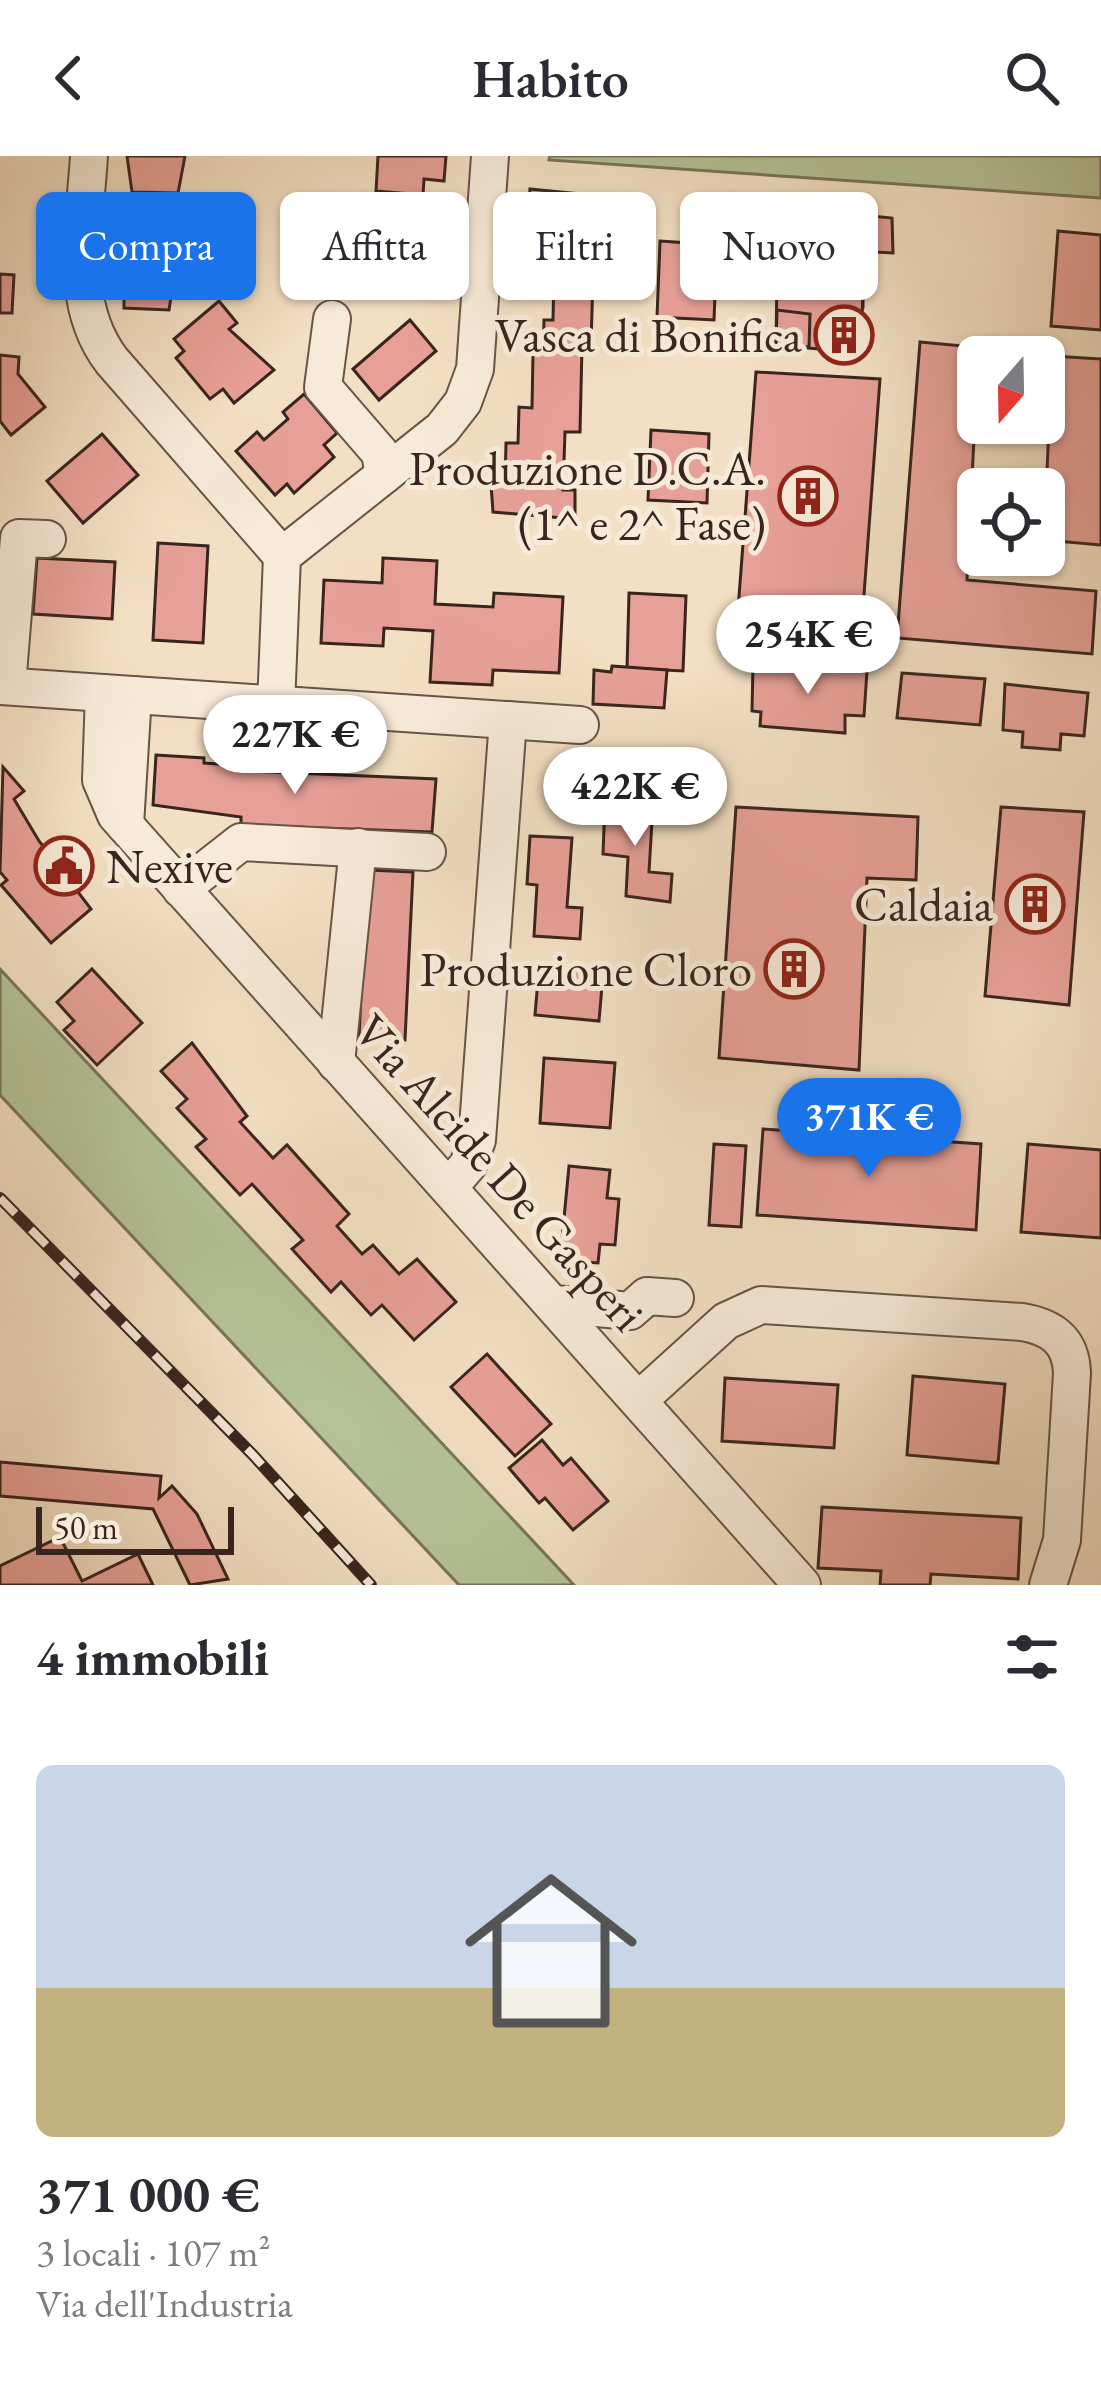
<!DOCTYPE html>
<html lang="it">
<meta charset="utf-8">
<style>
:root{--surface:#fff;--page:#f7f7f7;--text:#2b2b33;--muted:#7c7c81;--line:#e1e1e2;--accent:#1a73e8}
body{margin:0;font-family:"EB Garamond",serif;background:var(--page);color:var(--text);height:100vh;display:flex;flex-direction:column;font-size:45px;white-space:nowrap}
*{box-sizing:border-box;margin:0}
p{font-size:39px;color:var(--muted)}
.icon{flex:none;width:66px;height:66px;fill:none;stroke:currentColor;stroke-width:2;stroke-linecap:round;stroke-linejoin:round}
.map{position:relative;height:1429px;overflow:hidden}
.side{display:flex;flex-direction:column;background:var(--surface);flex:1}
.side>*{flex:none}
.guide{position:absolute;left:36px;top:36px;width:1029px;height:108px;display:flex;gap:24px}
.needle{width:78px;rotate:200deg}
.tools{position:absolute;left:957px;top:180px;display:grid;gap:24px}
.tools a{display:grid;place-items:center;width:108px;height:108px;border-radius:18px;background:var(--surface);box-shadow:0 3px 9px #0004;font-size:60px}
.scale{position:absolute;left:36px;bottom:30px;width:198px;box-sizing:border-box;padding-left:12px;border:6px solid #3a251e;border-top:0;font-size:33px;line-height:42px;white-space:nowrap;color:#3a251e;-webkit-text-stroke:9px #f7ead8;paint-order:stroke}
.price{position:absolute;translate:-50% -102px;padding:0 27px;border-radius:42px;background:#fff;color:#222;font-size:39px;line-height:78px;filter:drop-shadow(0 3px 6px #0008)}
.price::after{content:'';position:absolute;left:50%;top:72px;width:36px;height:27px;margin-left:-18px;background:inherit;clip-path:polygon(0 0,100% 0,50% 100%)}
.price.active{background:var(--accent);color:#fff}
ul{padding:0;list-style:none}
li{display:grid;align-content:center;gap:24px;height:636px;padding:0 36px}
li+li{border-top:3px solid var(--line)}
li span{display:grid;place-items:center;height:372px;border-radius:18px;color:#555}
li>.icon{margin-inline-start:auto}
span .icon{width:216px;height:216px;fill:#fffc;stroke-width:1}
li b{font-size:51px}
h2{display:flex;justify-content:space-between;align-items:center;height:144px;padding:0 36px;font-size:51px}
.pill{padding:0 42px;border-radius:18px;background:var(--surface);box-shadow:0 3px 9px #0004;font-size:42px;line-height:108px}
.pill.active{background:var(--accent);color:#fff}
header{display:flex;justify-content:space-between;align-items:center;height:156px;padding:0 36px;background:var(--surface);font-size:54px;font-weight:600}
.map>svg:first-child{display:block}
</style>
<header><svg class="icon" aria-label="back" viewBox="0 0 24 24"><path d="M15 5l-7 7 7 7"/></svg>Habito<svg class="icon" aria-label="search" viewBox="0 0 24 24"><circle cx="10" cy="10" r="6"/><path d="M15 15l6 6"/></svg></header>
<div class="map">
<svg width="1101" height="1429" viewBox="0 0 1101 1429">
<rect width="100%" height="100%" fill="#f3dfc3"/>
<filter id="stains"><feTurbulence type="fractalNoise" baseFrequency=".00167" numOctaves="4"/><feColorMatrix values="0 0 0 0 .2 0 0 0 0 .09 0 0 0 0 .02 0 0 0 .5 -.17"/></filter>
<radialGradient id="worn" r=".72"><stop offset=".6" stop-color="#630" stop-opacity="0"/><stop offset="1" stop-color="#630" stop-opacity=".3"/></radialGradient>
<g fill="#b5c398" stroke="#78745b" stroke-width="3">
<path d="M550 0H1101V42L549 4Z"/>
<path d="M0 813 25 840 574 1429H459L0 939Z"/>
</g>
<g fill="#e7a097" stroke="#3a251e" stroke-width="3">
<path d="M127 0H185L178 37 132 36Z"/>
<path d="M378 0H446L444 25 424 23 423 39 376 35Z"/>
<path d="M530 33 592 39 587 102 526 97Z"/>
<path d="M779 51 892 62 893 97 777 91Z"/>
<path d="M415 67 442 96 403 132 394 123 374 141 344 109 373 81 385 94Z"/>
<path d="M1058 75 1101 79V174L1051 170Z"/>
<path d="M140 76 172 78V95H178L169 154 124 152V137H117L119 88 140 89Z"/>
<path d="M660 85 717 89 714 164 657 161Z"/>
<path d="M0 118 14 119 12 157H0Z"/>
<path d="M554 120 593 121 591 189 582 190 580 276H565L563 334H575V363L493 356 491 328 505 329 506 287H518L519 251 532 252 533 198H543L544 164H553Z"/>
<path d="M777 120 863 130V151L778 145Z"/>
<path d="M777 120 863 130 861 197 776 189Z"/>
<path d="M219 145 237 167 229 173 274 214 234 247 223 233 210 243 176 202 184 195 174 183Z"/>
<path d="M777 154 810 158 809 191 776 189Z"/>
<path d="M827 160 862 162 861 197 825 196Z"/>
<path d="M410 164 436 195 379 244 353 213Z"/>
<path d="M920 186 985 192 984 201H978L967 424 1096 435 1092 498 897 482Z"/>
<path d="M0 199 19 201 18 218 45 251 11 279 0 265Z"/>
<path d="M1052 200 1101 203V389L1044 384Z"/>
<path d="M756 216 880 223 861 479 737 467Z"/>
<path d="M304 238 337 277 324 289 334 301 294 337 287 328 275 339 236 295 257 276 264 284 288 263 283 256Z"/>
<path d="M651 274 709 278 707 347 648 344Z"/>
<path d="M102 278 138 319 83 367 47 325Z"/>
<path d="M158 387 208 390 203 487 153 484Z"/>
<path d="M37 402 115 406 112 463 33 458Z"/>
<path d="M383 402 437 405 435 448 493 451 494 437 563 441 559 517 493 514 492 529 430 526 433 475 384 472 383 490 321 487 324 424 382 427Z"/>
<path d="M629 437 686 440 683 515 627 512Z"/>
<path d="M753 509 867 515 864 560 845 559V577L760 570 761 556 752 555Z"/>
<path d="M612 510 667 514 664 552 593 548 594 514 611 516Z"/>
<path d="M902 517 985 523 980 569 897 562Z"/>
<path d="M1005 528 1088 537 1084 580 1061 578 1060 594 1022 591 1023 576 1003 574Z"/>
<path d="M156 599 204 602V607L249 610V615L436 623 432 676 241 669V661L153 649Z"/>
<path d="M3 611 24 635 14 643 39 685 91 753 51 787 1 729 7 724 0 716Z"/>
<path d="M605 646 653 648 649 716 672 718 670 746 626 740 628 701 603 698Z"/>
<path d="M736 651 918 661 916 724 867 722 859 914 719 902Z"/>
<path d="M1001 651 1084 656 1069 849 985 840Z"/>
<path d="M530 680 572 682 567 751 582 752 580 783 534 780 537 729 527 728Z"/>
<path d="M367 714 413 716 405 884 359 881Z"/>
<path d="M539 812 603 818 599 865 535 859Z"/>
<path d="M92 813 142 867 97 909 64 874 74 865 57 846Z"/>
<path d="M192 887 247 960 240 966 273 1002 287 989 349 1058 337 1070 362 1098 373 1089 399 1118 417 1103 456 1146 414 1184 382 1149 371 1159 341 1126 331 1136 292 1093 303 1084 252 1028 240 1039 196 991 206 983 177 952 187 943 161 915Z"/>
<path d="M544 902 615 907 610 972 540 967Z"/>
<path d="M763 973 981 988 976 1074 757 1059Z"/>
<path d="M714 988 746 990 741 1071 709 1069Z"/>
<path d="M1028 988 1101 994V1082L1021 1076Z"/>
<path d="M569 1010 610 1014 607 1042 619 1043 615 1089 600 1088 598 1107 560 1104Z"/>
<path d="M487 1198 551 1268 515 1300 451 1231Z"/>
<path d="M913 1220 1005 1228 998 1307 907 1299Z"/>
<path d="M725 1222 838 1229 834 1292 722 1285Z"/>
<path d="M542 1284 563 1309 571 1302 608 1345 573 1374 545 1342 539 1347 509 1312Z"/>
<path d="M0 1306 161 1320 159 1342 172 1330 197 1358 228 1423 190 1429 153 1353 0 1340Z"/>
<path d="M822 1351 1021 1362 1018 1423 931 1418 930 1429H880L881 1415 818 1412Z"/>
<path d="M60 1381 82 1425 138 1398 153 1429H0V1410Z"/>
</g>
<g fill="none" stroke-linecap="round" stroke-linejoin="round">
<defs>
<g id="minor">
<path d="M89 0C85 69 67 147 112 205L282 400"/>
<path d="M332 163 323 231 380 297 384 319"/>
<path d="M0 530 580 569"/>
<path d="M7 530 19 382 47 383"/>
<path d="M104 537 101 624 116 659 802 1429"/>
<path d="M276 550 282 400 442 273 463 246 475 213 490 0"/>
<path d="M125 669 133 539"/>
<path d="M181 733 241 686 427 696"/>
<path d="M336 907 358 691"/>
<path d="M449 1031 468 1009 477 984 508 564"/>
<path d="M554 1148 630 1155 647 1140 675 1142"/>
<path d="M640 1243 726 1165 761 1149 1022 1166C1052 1171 1071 1185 1072 1217L1062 1384 1048 1429"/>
</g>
</defs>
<use href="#minor" stroke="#685447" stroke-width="40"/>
<use href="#minor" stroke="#f7ead8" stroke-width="36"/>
<defs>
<path id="rail" d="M0 1042 253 1299 371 1429"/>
</defs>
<use href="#rail" stroke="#3a251e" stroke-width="12"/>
<use href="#rail" stroke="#f7ead8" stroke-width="8" stroke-dasharray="22" stroke-linecap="butt"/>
</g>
<defs>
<symbol id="building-ring" viewBox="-11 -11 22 22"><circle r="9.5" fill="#f7ead8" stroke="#8f2418" stroke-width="1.5"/><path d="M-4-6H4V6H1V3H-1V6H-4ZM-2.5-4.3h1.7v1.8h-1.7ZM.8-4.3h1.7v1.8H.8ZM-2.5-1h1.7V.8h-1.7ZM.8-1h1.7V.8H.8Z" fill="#8f2418"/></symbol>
<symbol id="civic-ring" viewBox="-11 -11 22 22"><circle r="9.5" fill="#f7ead8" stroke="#8f2418" stroke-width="1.5"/><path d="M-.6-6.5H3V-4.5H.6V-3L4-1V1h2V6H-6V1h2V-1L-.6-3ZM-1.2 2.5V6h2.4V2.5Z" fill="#8f2418"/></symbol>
</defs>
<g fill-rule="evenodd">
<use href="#building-ring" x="811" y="146" width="66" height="66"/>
<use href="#building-ring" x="775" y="307" width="66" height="66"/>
<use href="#civic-ring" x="31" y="677" width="66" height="66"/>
<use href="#building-ring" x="1002" y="715" width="66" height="66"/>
<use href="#building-ring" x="761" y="780" width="66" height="66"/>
</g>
<g text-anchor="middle" stroke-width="10" stroke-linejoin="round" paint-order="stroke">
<g font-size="48" fill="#3a251e" stroke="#f7ead8" text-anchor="end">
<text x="802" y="196">Vasca di Bonifica</text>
<text x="766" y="329">Produzione D.C.A.<tspan x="766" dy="55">(1^ e 2^ Fase)</tspan></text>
<text x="106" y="727" text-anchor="start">Nexive</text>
<text x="993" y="765">Caldaia</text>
<text x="752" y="830">Produzione Cloro</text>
</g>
<g font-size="48" fill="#3a251e" stroke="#f7ead8">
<text transform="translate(500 1016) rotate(48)" y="17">Via Alcide De Gasperi</text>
</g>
</g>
<rect width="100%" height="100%" filter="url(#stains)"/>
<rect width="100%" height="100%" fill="url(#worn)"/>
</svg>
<div class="tools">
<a><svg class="needle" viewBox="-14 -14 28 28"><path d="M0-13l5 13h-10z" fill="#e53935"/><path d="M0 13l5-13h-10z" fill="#7c7c81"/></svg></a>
<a><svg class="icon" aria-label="locate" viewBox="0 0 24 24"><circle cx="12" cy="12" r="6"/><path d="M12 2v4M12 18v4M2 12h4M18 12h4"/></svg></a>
</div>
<div class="scale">50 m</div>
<b class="price" style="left:808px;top:541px">254K €</b>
<b class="price" style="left:295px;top:641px">227K €</b>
<b class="price" style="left:635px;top:693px">422K €</b>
<b class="price active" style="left:869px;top:1024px">371K €</b>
<div class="guide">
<a class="pill active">Compra</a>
<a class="pill">Affitta</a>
<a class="pill">Filtri</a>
<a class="pill">Nuovo</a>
</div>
</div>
<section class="side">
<h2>4 immobili<svg class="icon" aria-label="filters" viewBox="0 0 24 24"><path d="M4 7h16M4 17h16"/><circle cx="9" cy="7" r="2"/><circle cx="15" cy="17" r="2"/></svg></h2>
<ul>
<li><span style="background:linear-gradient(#c9d6e8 60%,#c2b280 0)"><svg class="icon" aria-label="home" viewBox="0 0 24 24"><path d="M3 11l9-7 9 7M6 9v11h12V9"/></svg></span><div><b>371 000 €</b><p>3 locali · 107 m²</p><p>Via dell'Industria</p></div></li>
</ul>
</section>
